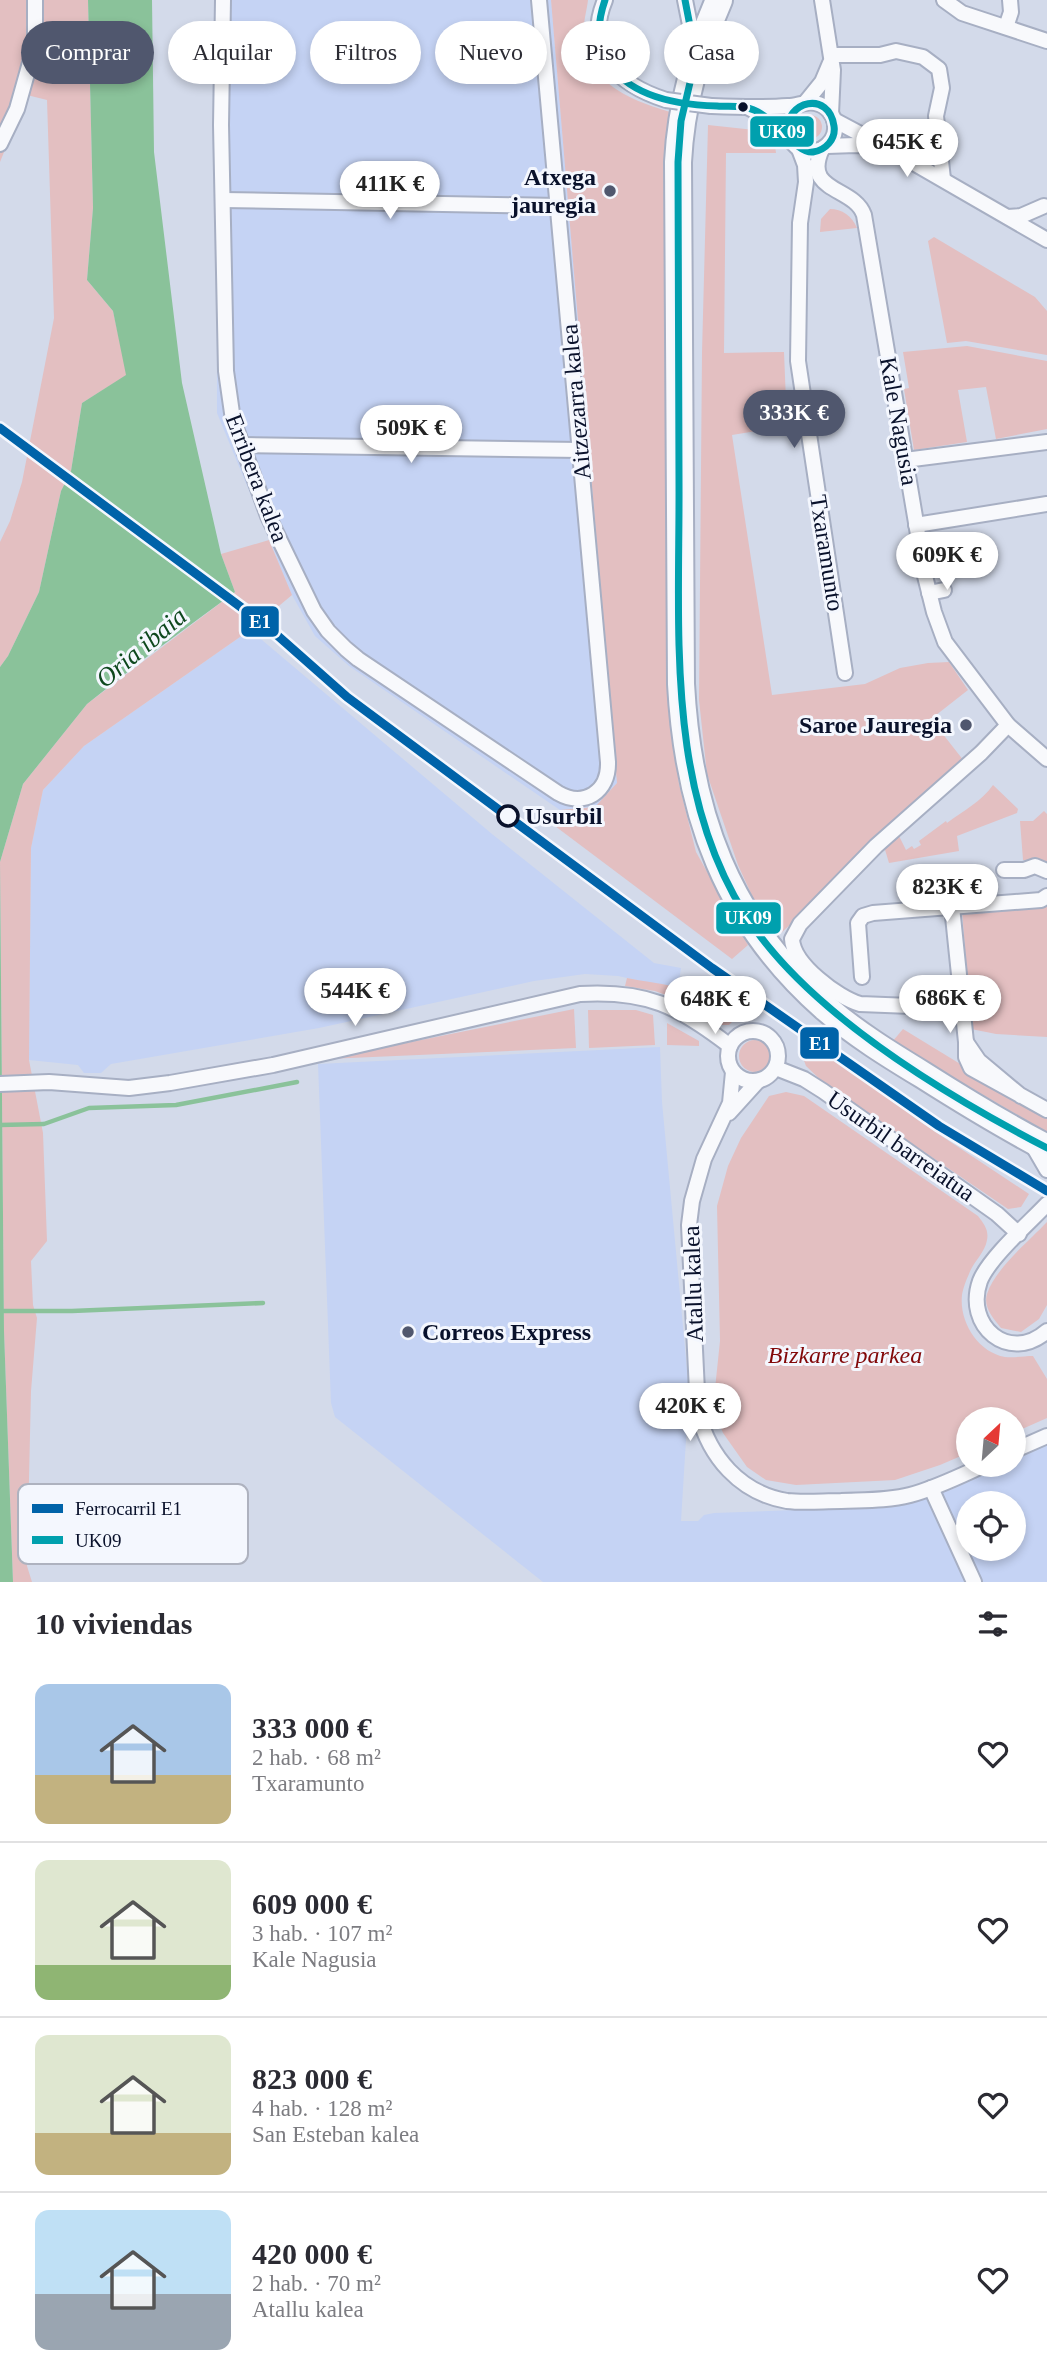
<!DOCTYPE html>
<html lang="es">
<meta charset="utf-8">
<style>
:root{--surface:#fff;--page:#f2f2f3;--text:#2b2b33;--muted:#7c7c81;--line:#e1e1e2;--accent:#50576e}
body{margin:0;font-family:"Times New Roman",serif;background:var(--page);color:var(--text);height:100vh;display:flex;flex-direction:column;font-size:26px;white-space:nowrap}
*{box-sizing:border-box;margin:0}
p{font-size:23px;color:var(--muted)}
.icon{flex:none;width:38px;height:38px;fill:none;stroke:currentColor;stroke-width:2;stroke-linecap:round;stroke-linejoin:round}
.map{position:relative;height:1582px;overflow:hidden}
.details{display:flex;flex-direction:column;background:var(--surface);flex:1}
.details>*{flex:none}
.guide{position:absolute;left:21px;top:21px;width:1006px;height:63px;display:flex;gap:14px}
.needle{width:46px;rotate:26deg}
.buttons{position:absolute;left:956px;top:1407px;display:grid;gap:14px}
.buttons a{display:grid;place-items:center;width:70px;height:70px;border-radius:50%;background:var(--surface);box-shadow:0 4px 10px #0003;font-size:35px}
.price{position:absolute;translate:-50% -60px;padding:0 16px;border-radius:24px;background:#fff;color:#222;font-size:23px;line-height:46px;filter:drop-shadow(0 2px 4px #0008)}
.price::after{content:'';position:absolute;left:50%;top:42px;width:21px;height:16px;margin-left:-10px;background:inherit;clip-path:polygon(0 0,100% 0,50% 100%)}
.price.current{background:var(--accent);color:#fff}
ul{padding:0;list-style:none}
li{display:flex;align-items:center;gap:21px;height:175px;padding:0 35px}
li+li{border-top:2px solid var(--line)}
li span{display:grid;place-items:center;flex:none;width:196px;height:140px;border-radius:14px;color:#555}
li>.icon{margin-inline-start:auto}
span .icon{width:84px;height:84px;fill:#fffc;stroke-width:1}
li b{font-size:30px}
h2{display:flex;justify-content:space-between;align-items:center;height:84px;padding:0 35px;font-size:30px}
.pill{padding:0 24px;border-radius:32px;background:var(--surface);box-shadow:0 4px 10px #0003;font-size:24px;line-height:63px}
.pill.current{background:var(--accent);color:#fff}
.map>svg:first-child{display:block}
</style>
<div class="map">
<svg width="1047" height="1582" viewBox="0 0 1047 1582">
<rect width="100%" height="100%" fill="#d3daea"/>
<g fill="#c5d3f4" fill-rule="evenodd">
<path d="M216 0H551L617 783 595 807 560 810 349 666 315 636 292 595 217 413Z"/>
<path d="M250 630 492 834 654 963 681 968 678 989 618 976 585 974 534 981 319 1028 111 1064 101 1073H84L78 1065 29 1060 31 848 43 790 84 746Z"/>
<path d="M660 1047 662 1102 689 1391 681 1521H698L704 1515 714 1513 875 1507 912 1502 953 1489 1005 1465H1013V1461L1047 1445V1582H543L335 1417 331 1403 318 1064ZM968 1503H1013V1549H968Z"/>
</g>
<g fill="#e3bfc1">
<path d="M0 0H88L93 208 87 280 113 311 127 375 82 403 71 471 61 491 39 592 8 656 0 667V542L10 521 22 482 54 318 47 100 27 95 0 162Z"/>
<path d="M551 0H588C587 9 584 19 584 27 588 84 623 97 670 112L671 722 679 784 696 852 748 945 732 959 551 823 560 810 595 807 617 783Z"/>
<circle cx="810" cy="127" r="12"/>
<path d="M708 125 765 131 774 138 776 153H726L724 353 784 352 787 426 732 435 772 695 865 684 900 668 928 663 949 662 968 690 931 719 964 761 778 936 759 911 738 865 707 774 699 700 702 353Z"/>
<path d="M830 209C842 209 852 216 857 228L820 232 821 219Z"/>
<path d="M934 237 1035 297 1047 311V355L966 341 947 343 928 241Z"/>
<path d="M967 346 1047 361V429L996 439 986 387 958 390 967 442 914 450 904 389 909 388 903 352Z"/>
<path d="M269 540 292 595 250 630 84 746 43 790 31 848 29 1060 43 1133 47 1241 31 1261 33 1305 37 1318 31 1391 27 1566 32 1582H13L4 1331 0 862 23 784 87 704 235 592 221 554Z"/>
<path d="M993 785 1018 809 1017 813 957 836 959 851 889 863 883 843 897 832 906 850 912 846 914 849 921 845 919 841 946 821 947 823C963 811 982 801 993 785Z"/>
<path d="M1044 811 1047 814V864L1042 861 1023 860 1020 821H1033Z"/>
<path d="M1047 902V1037L996 1034 971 1029 962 910Z"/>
<path d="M627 978C661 985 715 987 733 1021L729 1025H722L673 1001 674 998 655 991 625 986Z"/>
<path d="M574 1009 576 1048 327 1059Z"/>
<path d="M588 1010H636L653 1015 655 1045 589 1048Z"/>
<path d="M667 1023 699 1041V1046L667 1045Z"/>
<path d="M903 1029 1047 1117V1132L892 1042Z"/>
<path d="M804 1035 922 1123 1029 1194 1021 1207 1008 1209 826 1085 806 1066 798 1044Z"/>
<circle cx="755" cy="1056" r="16"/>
<path d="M786 1092 804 1096 978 1216C984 1224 989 1230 987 1240 985 1253 973 1262 969 1274 966 1280 963 1289 962 1295 959 1322 978 1352 1005 1357 1014 1358 1024 1356 1033 1356L1047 1379V1418L1013 1433V1419H968V1453L940 1465 895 1480 796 1485 766 1480 747 1467 723 1433 713 1408 720 1341 717 1206 728 1166 741 1138 769 1096Z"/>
<path d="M1047 1222V1305L1039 1319 1021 1332 1001 1328C993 1318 983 1307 987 1294 995 1269 1029 1241 1047 1222Z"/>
</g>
<path fill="#8ac29a" d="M88 0H152L154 152 182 383 221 554 235 592 144 659 87 704 23 784 0 862 4 1331 13 1582H0V667L8 656 39 592 61 491 71 471 82 403 126 375 113 311 87 280 93 208Z"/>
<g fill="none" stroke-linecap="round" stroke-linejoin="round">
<g stroke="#8ac29a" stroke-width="4.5">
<path d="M0 1125 44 1124 89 1108 176 1105 297 1082"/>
<path d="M0 1311H72L263 1303"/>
</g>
<defs>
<g id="street">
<path d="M223 0 221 125 226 371 233 420 268 516 314 611 328 631 346 649 358 659 558 793C584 808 609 792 608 762L539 0"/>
<path d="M605 0C583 53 619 85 666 100"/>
<path d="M685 0 695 50"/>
<path d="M822 0 833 70 831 114"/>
<path d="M944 0 962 13 1047 41"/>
<path d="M1006 27 1011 12 1010 0"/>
<path d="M832 55H880L896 51 923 57 939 69 942 88 936 116 943 179"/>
<path d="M805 103 822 82 830 63"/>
<path d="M711 106C737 107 762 108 788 106 797 106 806 101 815 103 826 105 835 115 835 126 836 136 830 144 822 149 795 159 794 140 778 126 769 118 759 113 749 108"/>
<path d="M834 120 898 154 1047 240"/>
<path d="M0 144 17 109 35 45V0"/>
<path d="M827 146 856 145 881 147"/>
<path d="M799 149 805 165 806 182 800 223 798 361 845 673"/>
<path d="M822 149C802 193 854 186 864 215L925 576 934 612 945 642 1008 725 1047 759"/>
<path d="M223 200 558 206"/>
<path d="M1008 217 1021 216 1044 206"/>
<path d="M243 445 580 450"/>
<path d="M905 460 1047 442"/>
<path d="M916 525 1047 504"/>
<path d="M929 593 944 590"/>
<path d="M1004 870H1024L1035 866 1047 871"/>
<path d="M952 907 966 1042"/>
<path d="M862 977 858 923 863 916 873 913 1041 900 1047 896"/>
<path d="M961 1008 860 1004C838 998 793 964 792 939L800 924 876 846 981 753 1008 725"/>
<circle cx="753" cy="1056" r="25"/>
<path d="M776 1068 804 1079 823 1091 997 1214 1019 1234"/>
<path d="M733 1072 730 1103 704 1159 692 1201 689 1225 698 1412C709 1457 740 1493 787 1501 805 1503 823 1501 841 1501 863 1500 887 1501 910 1495 936 1488 960 1476 984 1465"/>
<path d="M0 1084 49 1082 129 1088 170 1083 273 1065 580 994C647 990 678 1006 730 1046"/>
<path d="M1021 1096 979 1061 966 1042V1057L971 1068 1047 1110"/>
<path d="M729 1113 758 1081"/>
<path d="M1033 1146 1047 1170"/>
<path d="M1047 1204C1029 1223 989 1258 980 1281 964 1326 1009 1364 1047 1331"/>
<path d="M1013 1451 1047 1436"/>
<path d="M931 1488 974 1582"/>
</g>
<path id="highway" d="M719 0C696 53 681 104 678 162L681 684C688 813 727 922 827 1009 856 1034 890 1055 923 1075 964 1101 1005 1126 1047 1148"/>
</defs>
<use href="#street" stroke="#a7afc3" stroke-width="18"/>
<use href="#highway" stroke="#a7afc3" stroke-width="30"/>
<use href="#street" stroke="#f8f9fc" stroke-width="14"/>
<use href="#highway" stroke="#f8f9fc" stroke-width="26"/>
<defs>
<path id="street-bridge" d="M666 100 711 106"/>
</defs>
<use href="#street-bridge" stroke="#a7afc3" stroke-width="18" stroke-linecap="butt"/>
<use href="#street-bridge" stroke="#f8f9fc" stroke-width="14"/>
<defs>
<g id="bus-1">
<path d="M605 0C598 20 596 43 608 62 630 97 678 105 717 106 730 107 742 105 754 110 775 118 796 154 813 152 826 150 836 139 834 126 829 91 786 99 786 134"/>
<path d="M685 0 696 57 681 121 678 162C678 268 679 374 679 480 680 631 663 803 757 932 823 1022 949 1097 1047 1148"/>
</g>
</defs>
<use href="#bus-1" stroke="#f4f7fe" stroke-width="12"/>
<use href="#bus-1" stroke="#00a0ae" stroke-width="7"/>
<defs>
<path id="rail-1" d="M0 428 269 628 347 697 712 968 939 1126 1047 1191"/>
</defs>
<use href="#rail-1" stroke="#f4f7fe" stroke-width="14"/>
<use href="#rail-1" stroke="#0063a9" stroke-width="9"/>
</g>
<circle fill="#09112b" stroke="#f4f7fe" stroke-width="2.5" cx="743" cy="107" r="6"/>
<g fill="#50576e" stroke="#f4f7fe" stroke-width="2.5">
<circle cx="610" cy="191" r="7"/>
<circle cx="966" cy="725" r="7"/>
<circle cx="408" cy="1332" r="7"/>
</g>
<circle fill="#f4f7fe" stroke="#09112b" stroke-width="3.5" cx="508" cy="816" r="10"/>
<g text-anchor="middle" stroke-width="6" stroke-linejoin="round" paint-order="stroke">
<g font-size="24" font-weight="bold" fill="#09112b" stroke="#f4f7fe" text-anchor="end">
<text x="596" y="185">Atxega<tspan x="596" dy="28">jauregia</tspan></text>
<text x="952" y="733">Saroe Jauregia</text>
<text x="422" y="1340" text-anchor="start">Correos Express</text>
</g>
<g font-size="24" fill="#09112b" stroke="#f4f7fe">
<text transform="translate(576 402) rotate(-95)" y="8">Aitzezarra kalea</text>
<text transform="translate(899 421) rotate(80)" y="8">Kale Nagusia</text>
<text transform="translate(257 478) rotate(69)" y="8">Erribera kalea</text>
<text transform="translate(827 553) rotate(81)" y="8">Txaramunto</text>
<text transform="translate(901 1146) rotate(35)" y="8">Usurbil barreiatua</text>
<text transform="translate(693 1284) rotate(-92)" y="8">Atallu kalea</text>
</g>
<g font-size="24" font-weight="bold" fill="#09112b" stroke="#f4f7fe" text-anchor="start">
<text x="525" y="824">Usurbil</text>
</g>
<g font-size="24" font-style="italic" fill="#820809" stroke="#f4f7fe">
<text x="845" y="1363">Bizkarre parkea</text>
</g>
<g font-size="26" font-style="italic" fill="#0e481e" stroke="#f4f7fe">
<text transform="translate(141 647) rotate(-40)" y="9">Oria ibaia</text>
</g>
</g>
<rect x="18" y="1484" width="230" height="80" rx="10" fill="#f4f7fe" stroke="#aeb2bf" stroke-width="2"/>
<rect x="32" y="1504" width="31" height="9" fill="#0063a9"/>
<rect x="32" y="1536" width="31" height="8" fill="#00a0ae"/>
<g font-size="19" fill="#09112b">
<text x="75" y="1515">Ferrocarril E1</text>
<text x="75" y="1547">UK09</text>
</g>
<g stroke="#f4f7fe" stroke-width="2.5">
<rect x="749" y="115" width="66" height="33" rx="7" fill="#00a0ae"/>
<rect x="240" y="605" width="40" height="33" rx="7" fill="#0063a9"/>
<rect x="715" y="901" width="67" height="34" rx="7" fill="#00a0ae"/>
<rect x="799" y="1026" width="41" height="34" rx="7" fill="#0063a9"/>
</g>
<g font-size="19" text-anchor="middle" font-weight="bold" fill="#fff">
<text x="782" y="138">UK09</text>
<text x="260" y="628">E1</text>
<text x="748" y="924">UK09</text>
<text x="820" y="1050">E1</text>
</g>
</svg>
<div class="buttons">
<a><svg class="needle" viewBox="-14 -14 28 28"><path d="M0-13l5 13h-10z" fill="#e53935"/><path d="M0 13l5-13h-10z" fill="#7c7c81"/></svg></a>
<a><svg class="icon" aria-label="locate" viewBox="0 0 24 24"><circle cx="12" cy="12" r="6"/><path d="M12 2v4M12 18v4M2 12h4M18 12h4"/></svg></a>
</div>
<b class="price" style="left:907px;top:179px">645K €</b>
<b class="price" style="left:390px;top:221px">411K €</b>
<b class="price current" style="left:794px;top:450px">333K €</b>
<b class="price" style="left:411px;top:465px">509K €</b>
<b class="price" style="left:947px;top:592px">609K €</b>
<b class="price" style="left:947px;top:924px">823K €</b>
<b class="price" style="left:355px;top:1028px">544K €</b>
<b class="price" style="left:950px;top:1035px">686K €</b>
<b class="price" style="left:715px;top:1036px">648K €</b>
<b class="price" style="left:690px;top:1443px">420K €</b>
<div class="guide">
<a class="pill current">Comprar</a>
<a class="pill">Alquilar</a>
<a class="pill">Filtros</a>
<a class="pill">Nuevo</a>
<a class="pill">Piso</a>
<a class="pill">Casa</a>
</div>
</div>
<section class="details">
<h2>10 viviendas<svg class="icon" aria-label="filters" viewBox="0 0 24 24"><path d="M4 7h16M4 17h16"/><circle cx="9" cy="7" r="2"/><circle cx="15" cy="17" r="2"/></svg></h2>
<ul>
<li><span style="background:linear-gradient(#a9c7e8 65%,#c2b280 0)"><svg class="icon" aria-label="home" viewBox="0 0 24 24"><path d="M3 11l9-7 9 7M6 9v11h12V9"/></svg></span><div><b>333 000 €</b><p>2 hab. · 68 m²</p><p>Txaramunto</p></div><svg class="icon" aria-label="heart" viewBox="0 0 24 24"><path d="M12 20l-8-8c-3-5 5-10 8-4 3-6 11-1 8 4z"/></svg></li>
<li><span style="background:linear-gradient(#dfe7d0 75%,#8fb573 0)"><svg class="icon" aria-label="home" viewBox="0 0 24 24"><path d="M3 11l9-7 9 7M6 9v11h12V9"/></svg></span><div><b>609 000 €</b><p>3 hab. · 107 m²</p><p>Kale Nagusia</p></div><svg class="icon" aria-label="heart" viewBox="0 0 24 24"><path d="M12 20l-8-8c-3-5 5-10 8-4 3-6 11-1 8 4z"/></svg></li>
<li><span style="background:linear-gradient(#dfe7d0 70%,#c2b280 0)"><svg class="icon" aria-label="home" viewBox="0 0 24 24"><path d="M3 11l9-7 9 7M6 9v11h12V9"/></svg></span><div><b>823 000 €</b><p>4 hab. · 128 m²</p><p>San Esteban kalea</p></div><svg class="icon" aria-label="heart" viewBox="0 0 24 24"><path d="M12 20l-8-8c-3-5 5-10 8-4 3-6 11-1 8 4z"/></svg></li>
<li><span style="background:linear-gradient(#bfe0f5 60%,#9aa5b1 0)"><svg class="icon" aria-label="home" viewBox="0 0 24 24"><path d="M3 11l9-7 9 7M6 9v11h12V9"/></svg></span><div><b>420 000 €</b><p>2 hab. · 70 m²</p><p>Atallu kalea</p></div><svg class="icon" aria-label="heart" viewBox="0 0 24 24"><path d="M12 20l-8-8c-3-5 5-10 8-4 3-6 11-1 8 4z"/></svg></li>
</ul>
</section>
